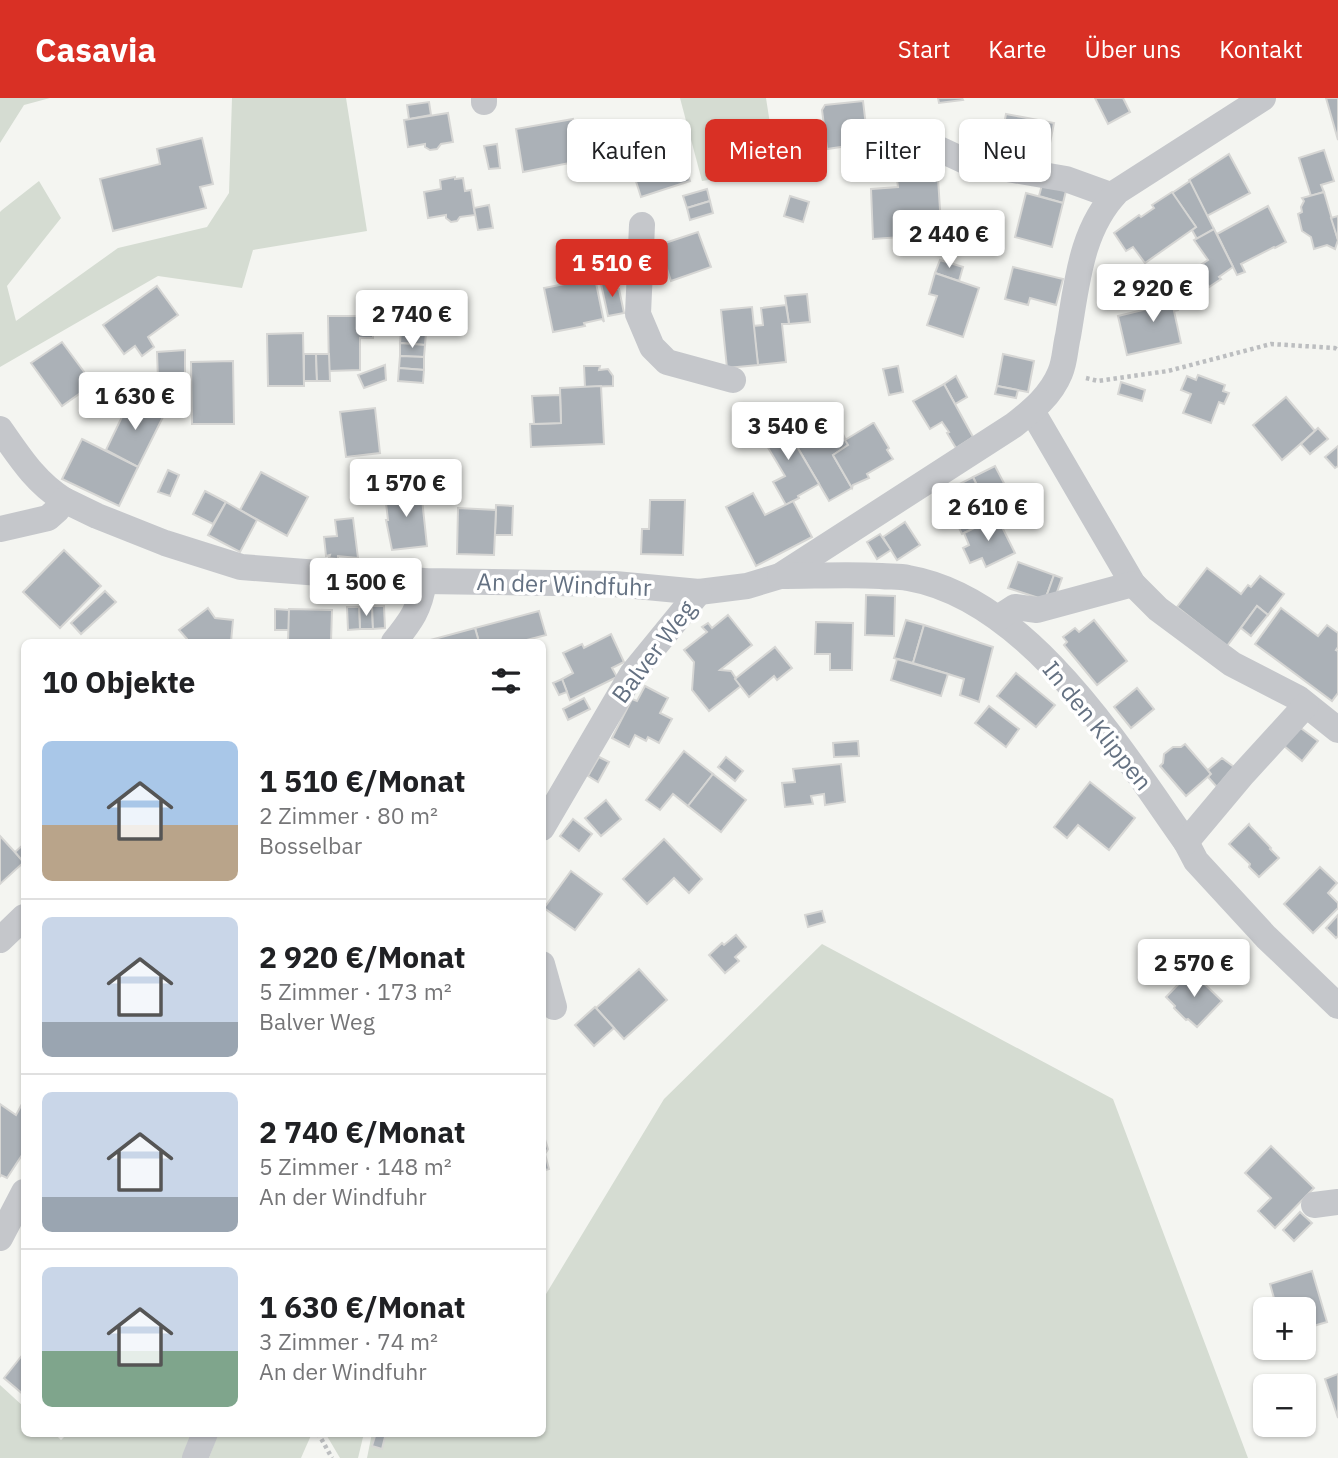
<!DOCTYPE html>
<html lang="de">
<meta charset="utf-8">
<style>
:root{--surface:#fff;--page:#f6f6f6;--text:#202124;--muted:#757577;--line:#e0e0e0;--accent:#d93025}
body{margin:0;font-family:"IBM Plex Sans",sans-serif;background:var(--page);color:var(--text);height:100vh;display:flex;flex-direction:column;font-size:26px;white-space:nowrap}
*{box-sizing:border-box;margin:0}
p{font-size:23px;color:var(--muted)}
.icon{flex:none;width:38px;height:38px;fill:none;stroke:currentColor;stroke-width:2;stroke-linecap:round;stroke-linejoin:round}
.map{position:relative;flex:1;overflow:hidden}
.panel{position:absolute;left:21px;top:541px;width:525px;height:798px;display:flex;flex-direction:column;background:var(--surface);border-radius:10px;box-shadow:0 2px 5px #0004}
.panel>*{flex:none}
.banner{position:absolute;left:567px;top:21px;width:665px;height:63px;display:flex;gap:14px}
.fabs{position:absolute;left:1253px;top:1199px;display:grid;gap:14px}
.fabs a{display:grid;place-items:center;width:63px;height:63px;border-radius:10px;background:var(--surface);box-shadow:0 2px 5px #0004;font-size:35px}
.price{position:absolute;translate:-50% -60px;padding:0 16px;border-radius:7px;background:#fff;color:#222;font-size:23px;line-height:46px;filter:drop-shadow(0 2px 4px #0008)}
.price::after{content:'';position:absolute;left:50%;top:42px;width:21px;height:16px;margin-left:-10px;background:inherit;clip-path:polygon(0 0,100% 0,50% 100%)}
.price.selected{background:var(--accent);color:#fff}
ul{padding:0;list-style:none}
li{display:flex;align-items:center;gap:21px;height:175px;padding:0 21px}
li+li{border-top:2px solid var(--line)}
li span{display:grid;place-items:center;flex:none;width:196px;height:140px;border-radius:10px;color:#555}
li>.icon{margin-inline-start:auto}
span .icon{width:84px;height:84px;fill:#fffc;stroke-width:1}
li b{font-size:30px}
h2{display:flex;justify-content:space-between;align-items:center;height:84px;padding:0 21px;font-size:30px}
.chip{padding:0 24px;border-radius:10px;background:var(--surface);box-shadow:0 2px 5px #0004;font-size:24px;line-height:63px}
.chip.selected{background:var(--accent);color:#fff}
header{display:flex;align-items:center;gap:42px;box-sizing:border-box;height:98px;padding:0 35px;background:var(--accent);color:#fff}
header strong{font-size:33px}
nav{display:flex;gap:38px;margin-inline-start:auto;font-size:24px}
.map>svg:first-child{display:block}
</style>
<header>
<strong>Casavia</strong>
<nav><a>Start</a><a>Karte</a><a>Über uns</a><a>Kontakt</a></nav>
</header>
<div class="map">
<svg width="1338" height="1360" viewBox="0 0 1338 1360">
<rect width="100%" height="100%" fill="#f4f5f1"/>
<g fill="#d5dcd2">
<path d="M0 0H50L24 7 0 45Z"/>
<path d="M232 0H346L367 133 253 152 242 190 158 178 0 269V114L2 112 39 83 61 120 7 188 16 223 118 150 207 129 229 95Z"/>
<path d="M680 0H766L777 71 702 83Z"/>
<path d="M822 846 1113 1001 1248 1360H367L372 1335H542L543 1201 664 1001Z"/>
<path d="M0 1287 24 1309V1335H54L61 1342 68 1335H201L190 1360H0Z"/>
<path d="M218 1335H312L301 1360H209Z"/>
<path d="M327 1335H364L358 1360H340L327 1338Z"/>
</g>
<g fill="#abb1b7" stroke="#d6d6d4" stroke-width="2">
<path d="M938 0H962L963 2 939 5Z"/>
<path d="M1095 0H1123L1130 14 1108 26Z"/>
<path d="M1326 0H1338V42Z"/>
<path d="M863 3 868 45 827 51 822 12 825 7Z"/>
<path d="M429 4 431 17 409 21 407 7Z"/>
<path d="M448 15 453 44 441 46 437 51 430 52 425 49V46L408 49 404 22Z"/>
<path d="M1006 16 1054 25 1045 70 991 58 995 35 1002 36Z"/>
<path d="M573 21 580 63 523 74 516 31Z"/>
<path d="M673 29 690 83 641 99 631 68 654 61 646 38Z"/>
<path d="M901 36 906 59 881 64 877 41Z"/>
<path d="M202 40 213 86 200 89 206 110 113 133 100 81 160 66 157 51Z"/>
<path d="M497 46 500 70 489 71 484 48Z"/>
<path d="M1324 52 1334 83 1321 87 1324 94 1311 98 1299 60Z"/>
<path d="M1229 56 1250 95 1207 118 1189 82Z"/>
<path d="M455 79V81L463 80 465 93 471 92 475 117 460 119 457 123 451 124 446 120V117L428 120 424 94 441 91 440 82Z"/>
<path d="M938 80 942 143 901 146V139L873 141 871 91 898 89 897 82Z"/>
<path d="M1043 83 1067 89 1063 105 1039 98Z"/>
<path d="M1190 83 1214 131 1197 141 1192 132 1196 129 1172 95Z"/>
<path d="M707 91 710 103 687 110 683 98Z"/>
<path d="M1172 94 1196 129 1145 165 1133 149 1126 153 1114 135 1139 117 1141 119 1154 110 1152 107Z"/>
<path d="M1324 94 1338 142 1335 151 1327 147 1314 151 1311 139 1302 133 1298 116 1302 114 1301 109 1304 103 1302 100Z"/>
<path d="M1026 95 1063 105 1052 149 1015 139Z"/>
<path d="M790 98 809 104 803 124 784 118Z"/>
<path d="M710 103 713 115 690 122 687 110Z"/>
<path d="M489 107 493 130 478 132 474 110Z"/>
<path d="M1268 108 1286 144 1275 150 1274 149 1241 166 1245 174 1237 177 1217 136Z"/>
<path d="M1338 118V142L1331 120Z"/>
<path d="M1214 131 1233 169 1219 179 1221 181 1209 189 1196 170 1208 162 1194 142Z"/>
<path d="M698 134 711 169 671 183 659 147Z"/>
<path d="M940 162 963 169 959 183 935 175Z"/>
<path d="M1013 169 1063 181 1056 207 1030 200 1028 207 1005 201Z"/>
<path d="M935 175 979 190 963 239 927 227 937 198 929 196Z"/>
<path d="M595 180 604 224 602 221 584 225 585 228 553 234 544 190Z"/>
<path d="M616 184 617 191H619L624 215 608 218 601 186Z"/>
<path d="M157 188 178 217 148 239 154 249 142 258 135 248 124 256 103 227Z"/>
<path d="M1173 188 1182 193 1184 204 1178 212 1174 213 1181 245 1127 257 1118 218 1159 208 1157 199 1163 190Z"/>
<path d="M403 195 428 196 427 209 403 207Z"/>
<path d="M807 196 810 224 789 226 785 198Z"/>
<path d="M403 207 427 209V222L402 220Z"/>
<path d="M786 207 789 226H782L786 264 758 267 753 228 763 227 761 210Z"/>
<path d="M752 209 758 267 727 270 721 212Z"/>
<path d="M328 218H360V222L373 221V240H360V272L329 273Z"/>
<path d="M402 220 427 222 426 234 401 233Z"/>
<path d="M401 233 426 234 425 247 400 245Z"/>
<path d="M303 235 304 288H268L267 236Z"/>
<path d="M62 244 93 286 62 308 31 265Z"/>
<path d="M400 245 425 247 424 259 400 258Z"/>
<path d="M185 252V279L158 282 157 254Z"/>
<path d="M304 256H316L317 283H304Z"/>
<path d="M316 256H329L330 283H317Z"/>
<path d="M1003 256 1034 263 1028 294 997 288Z"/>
<path d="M400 258 424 259V272L399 270Z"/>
<path d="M233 263 234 326H192L191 264Z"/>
<path d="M385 267 386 282 364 290 358 277Z"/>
<path d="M584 268H600L599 272 608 271 613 278V288L585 289Z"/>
<path d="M898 268 903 294 889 297 883 271Z"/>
<path d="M399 270 424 272 423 285 398 283Z"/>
<path d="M1198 277 1225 287 1223 293 1229 295 1224 306 1219 304 1211 325 1183 315 1191 296 1181 292 1187 278 1196 282Z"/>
<path d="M956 278 967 299 955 306 944 286Z"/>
<path d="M1121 284 1145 292 1142 303 1118 296Z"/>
<path d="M944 286 973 339 956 350 947 335 949 334 942 324 930 331 913 303Z"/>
<path d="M601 288 604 346 531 349 530 326 561 325 560 290Z"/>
<path d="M997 288 1018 292 1016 300 995 296Z"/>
<path d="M560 297 561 325 534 326 532 298Z"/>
<path d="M1286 299 1315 333 1282 362 1253 327Z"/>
<path d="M131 300 165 315 138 369 106 352Z"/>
<path d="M375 310 380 355 346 359 340 314Z"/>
<path d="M809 314 825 342 841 332 848 347 833 357 852 390 829 403 785 328Z"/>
<path d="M780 320 819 386 798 398 799 400 786 407 773 384 785 378 758 333Z"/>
<path d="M873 325H874L889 350 887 352 893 361 867 376 869 380 853 387 852 390 833 357 848 347 845 342Z"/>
<path d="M1318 330 1328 341 1310 356 1301 346Z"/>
<path d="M82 341 138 369 119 408 62 381Z"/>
<path d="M1338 348V368L1335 370 1325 359Z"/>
<path d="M995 368 1007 391 984 402 973 379Z"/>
<path d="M168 372 179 377 170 398 158 394Z"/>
<path d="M261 374 308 399 287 438 240 412Z"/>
<path d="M973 379 993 421 962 436 942 395Z"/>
<path d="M413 385 414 402 422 401 427 448 392 452 386 422H388L386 405 392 404 390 387Z"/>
<path d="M205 393 226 404 213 426 193 416Z"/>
<path d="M753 395 765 417 793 403 812 439 756 468 726 409Z"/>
<path d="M650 402H685L683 457 641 456 642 431H649Z"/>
<path d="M226 404 257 422 240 454 208 437Z"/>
<path d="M496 407 513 408 512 437H495Z"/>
<path d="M458 410 496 412 494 457 457 456Z"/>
<path d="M997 419 1015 455 986 469 982 460 970 465 963 450 969 447 964 435Z"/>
<path d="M353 420 358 460 338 458V461L329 460 330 457 326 458 324 439 337 438 335 422Z"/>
<path d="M905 424 920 447 897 462 883 439Z"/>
<path d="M880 436 891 452 877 461 867 444Z"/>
<path d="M64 452 101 488 60 530 23 494Z"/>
<path d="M1018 464 1054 477 1045 502 1008 490Z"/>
<path d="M1207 470 1241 496 1248 487 1251 489 1260 478 1284 496 1268 517 1257 508 1227 548 1177 509Z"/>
<path d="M1054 477 1062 480 1053 505 1045 502Z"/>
<path d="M105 493 116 504 81 536 71 525Z"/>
<path d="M866 497 895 498 894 538 865 537Z"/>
<path d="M372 508 373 531H360L359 509Z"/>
<path d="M372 508H384L385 530 373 531Z"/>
<path d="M1257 508 1268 517 1251 538 1241 530Z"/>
<path d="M347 509H359L360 531 348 532Z"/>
<path d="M208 510 215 520 233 522 231 544H187V541L179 532Z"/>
<path d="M1281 510 1318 538 1327 527 1338 535V549L1336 552 1338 553V595L1332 603 1255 546Z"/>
<path d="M275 511 289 512V532H275Z"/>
<path d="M289 511 332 512 331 544H288Z"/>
<path d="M539 513 546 537 519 544H479L475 530Z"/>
<path d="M728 517 752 547 720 572 731 573 741 588 709 613 692 592 694 564 684 552 707 534 702 529 708 525 712 530Z"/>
<path d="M906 522 924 527 913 565 894 560Z"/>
<path d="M1094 522 1127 563 1097 587 1064 547 1067 544 1063 539 1075 530 1079 534Z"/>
<path d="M816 524 853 525 852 572H830V556H815Z"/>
<path d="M924 527 993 549 979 604 960 597 964 581 913 565Z"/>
<path d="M475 530 479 544H423Z"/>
<path d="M611 536 624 564 612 570 617 579 570 602 562 581 573 575 563 555 582 546 584 550Z"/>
<path d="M775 549 792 570 777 582 774 578 749 599 735 581Z"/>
<path d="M897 561 948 576 941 598 891 582Z"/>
<path d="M1016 575 1055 607 1036 629 997 598Z"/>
<path d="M562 581 567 594 559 597 553 585Z"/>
<path d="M645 588 668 600 660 615 672 621 659 645 648 639 646 643 635 637 629 649 612 640 632 601 637 603Z"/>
<path d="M1137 590 1154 611 1131 630 1114 609Z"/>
<path d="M584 600 590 611 568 622 563 611Z"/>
<path d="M989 608 1019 631 1006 649 975 625Z"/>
<path d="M1298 628 1318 643 1302 663 1283 647Z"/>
<path d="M858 643 859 658 834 659 833 645Z"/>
<path d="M1185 646 1211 676 1186 698 1160 668 1163 665 1164 656 1173 649H1181Z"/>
<path d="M684 653 713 676 688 708 673 696 660 712 646 702Z"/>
<path d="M599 659 609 664 598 684 588 678Z"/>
<path d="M726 659 743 673 735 683 718 669Z"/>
<path d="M1222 660 1234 669 1217 689 1208 679 1211 676 1208 672Z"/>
<path d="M841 666 845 704 825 707 824 696 811 698 813 706 785 709 782 685 795 684 793 671Z"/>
<path d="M713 676 746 702 721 734 688 708Z"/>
<path d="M1090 684 1135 720 1109 752 1078 727 1067 740 1054 729Z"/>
<path d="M606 702 621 721 601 738 585 720Z"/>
<path d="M573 721 592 736 579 753 560 738Z"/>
<path d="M1249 726 1250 728 1271 750 1270 751 1279 760 1259 779 1249 769 1250 766 1229 746Z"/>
<path d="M0 738 24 764 0 786Z"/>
<path d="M664 741 702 781 689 795 674 780 647 806 623 781Z"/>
<path d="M24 746V765L15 754Z"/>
<path d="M1320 769 1337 785 1328 795 1338 805V810L1313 835 1284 806Z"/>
<path d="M571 773 602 796 575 832 544 810Z"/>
<path d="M822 813 825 824 808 829 805 817Z"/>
<path d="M1338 817V838L1336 840 1326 830Z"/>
<path d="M736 837 746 849 735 859 739 863 725 875 709 857 722 845 724 847Z"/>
<path d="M639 871 667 902 624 941 596 910Z"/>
<path d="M1191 873 1222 903 1197 929 1188 921 1186 922 1174 910 1175 908 1166 899Z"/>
<path d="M595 909 614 930 594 948 575 927Z"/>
<path d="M0 1006 16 1017 22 1006 24 1009V1054L7 1080 1 1077 0 1079Z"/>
<path d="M543 1035 548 1051 545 1056 549 1071 542 1073Z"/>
<path d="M1271 1048 1314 1090 1275 1130 1258 1113 1271 1100 1245 1075Z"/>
<path d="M1300 1114 1312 1125 1294 1143 1283 1132Z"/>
<path d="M1312 1173 1327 1224 1310 1229 1312 1235 1304 1237V1211H1277L1270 1186Z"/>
<path d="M24 1255V1297L4 1280Z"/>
<path d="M1338 1276V1320L1325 1281Z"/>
<path d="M376 1335H386L382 1351 372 1348Z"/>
</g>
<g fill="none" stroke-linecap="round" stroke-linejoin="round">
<g stroke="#bcbec0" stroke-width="4.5" stroke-dasharray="3.5 3.5" stroke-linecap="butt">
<path d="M1086 280 1098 283 1168 273 1271 246 1335 250 1338 252"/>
<path d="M318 1335 332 1360"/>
</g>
<g stroke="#c5c7cb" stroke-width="26">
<path d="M484 0V4"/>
<path d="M924 44 967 64 1066 81 1113 98"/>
<path d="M642 127 638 216 652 249 667 264 733 282"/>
<path d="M1032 313 1133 486 1158 511 1232 566 1298 600 1338 632"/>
<path d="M0 331C19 358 35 384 64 402"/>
<path d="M0 431 48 420 57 412 64 402 97 418 165 445 241 469 424 483 615 486 699 494 747 488 780 478 1014 327C1033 312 1051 297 1060 275 1065 264 1065 250 1068 238 1077 187 1080 132 1118 93L1263 0"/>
<path d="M780 478C814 478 848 476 881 478 890 479 899 478 908 480 1029 501 1120 651 1186 744L1196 763 1266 839 1338 908"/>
<path d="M998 520 1015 509 1037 512 1133 486"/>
<path d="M394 544C411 523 420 511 424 483"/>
<path d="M542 730 632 576 699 494"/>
<path d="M1186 744 1243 676 1306 607"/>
<path d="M0 842 24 819"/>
<path d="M542 866 554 909"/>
<path d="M1314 1107 1338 1104"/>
<path d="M0 1140 24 1094"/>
<path d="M195 1360 205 1335"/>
</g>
</g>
<g text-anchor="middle" stroke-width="7" stroke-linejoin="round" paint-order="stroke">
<g font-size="24" fill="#647182" stroke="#fff">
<text transform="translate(564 487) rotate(2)" y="8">An der Windfuhr</text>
<text transform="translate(654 554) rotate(-53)" y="8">Balver Weg</text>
<text transform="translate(1097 628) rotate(51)" y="8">In den Klippen</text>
</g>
</g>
</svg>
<div class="fabs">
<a>+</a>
<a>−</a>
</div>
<b class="price" style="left:949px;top:172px">2 440 €</b>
<b class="price selected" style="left:612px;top:201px">1 510 €</b>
<b class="price" style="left:1153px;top:226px">2 920 €</b>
<b class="price" style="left:412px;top:252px">2 740 €</b>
<b class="price" style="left:135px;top:334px">1 630 €</b>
<b class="price" style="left:788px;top:364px">3 540 €</b>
<b class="price" style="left:406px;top:421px">1 570 €</b>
<b class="price" style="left:988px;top:445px">2 610 €</b>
<b class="price" style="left:366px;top:520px">1 500 €</b>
<b class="price" style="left:1194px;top:901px">2 570 €</b>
<div class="banner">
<a class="chip">Kaufen</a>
<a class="chip selected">Mieten</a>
<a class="chip">Filter</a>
<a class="chip">Neu</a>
</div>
<section class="panel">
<h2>10 Objekte<svg class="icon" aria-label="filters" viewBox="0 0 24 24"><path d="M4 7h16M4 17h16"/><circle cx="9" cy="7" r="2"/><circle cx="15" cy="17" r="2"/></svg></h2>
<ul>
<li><span style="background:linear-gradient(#a9c7e8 60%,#b9a48a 0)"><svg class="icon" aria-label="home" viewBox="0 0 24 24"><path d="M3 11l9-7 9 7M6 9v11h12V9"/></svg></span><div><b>1 510 €/Monat</b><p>2 Zimmer · 80 m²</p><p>Bosselbar</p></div></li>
<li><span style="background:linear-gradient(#c9d6e8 75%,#9aa5b1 0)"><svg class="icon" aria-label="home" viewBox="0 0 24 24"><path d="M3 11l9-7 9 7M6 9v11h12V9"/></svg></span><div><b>2 920 €/Monat</b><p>5 Zimmer · 173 m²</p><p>Balver Weg</p></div></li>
<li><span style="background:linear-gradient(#c9d6e8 75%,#9aa5b1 0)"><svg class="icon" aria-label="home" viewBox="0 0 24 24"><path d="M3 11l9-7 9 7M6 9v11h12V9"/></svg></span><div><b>2 740 €/Monat</b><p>5 Zimmer · 148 m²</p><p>An der Windfuhr</p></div></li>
<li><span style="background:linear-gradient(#c9d6e8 60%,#7fa58c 0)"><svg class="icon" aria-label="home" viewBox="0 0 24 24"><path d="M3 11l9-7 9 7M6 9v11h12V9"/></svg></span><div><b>1 630 €/Monat</b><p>3 Zimmer · 74 m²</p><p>An der Windfuhr</p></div></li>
</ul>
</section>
</div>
